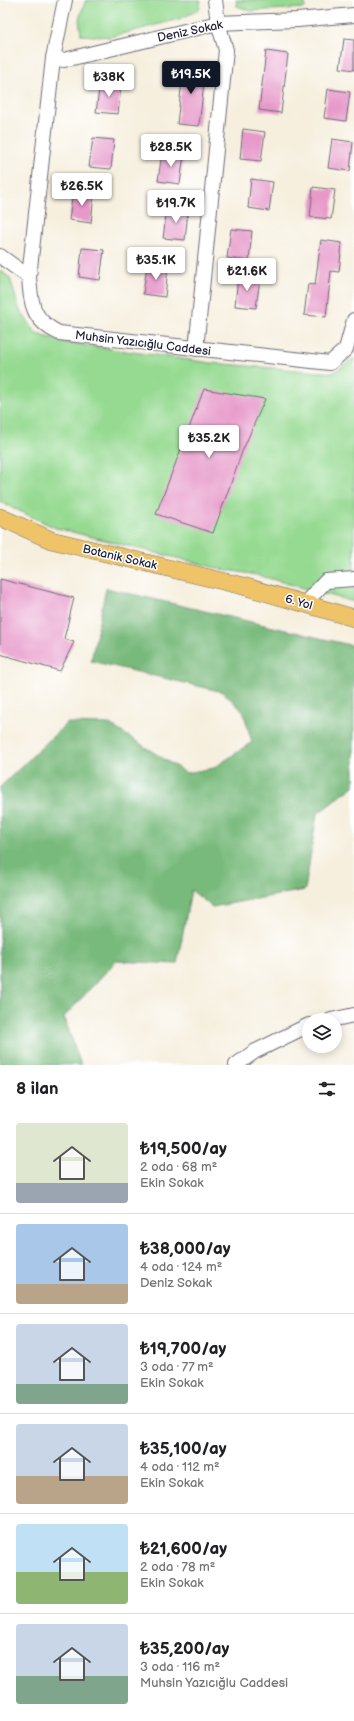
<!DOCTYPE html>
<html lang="tr">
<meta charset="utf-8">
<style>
:root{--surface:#fff;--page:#f6f6f6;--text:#202124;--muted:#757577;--line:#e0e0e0;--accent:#111827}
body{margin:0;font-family:"Balsamiq Sans",sans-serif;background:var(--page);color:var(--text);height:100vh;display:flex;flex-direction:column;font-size:15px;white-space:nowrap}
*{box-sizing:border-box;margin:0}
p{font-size:13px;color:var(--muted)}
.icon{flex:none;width:22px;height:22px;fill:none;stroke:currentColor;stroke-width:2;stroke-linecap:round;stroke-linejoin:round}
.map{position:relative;height:1065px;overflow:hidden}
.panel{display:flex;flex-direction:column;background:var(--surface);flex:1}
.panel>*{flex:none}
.buttons{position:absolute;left:302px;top:1013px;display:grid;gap:8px}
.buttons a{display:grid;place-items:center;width:40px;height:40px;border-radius:50%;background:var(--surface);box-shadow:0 2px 10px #0003;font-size:20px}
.price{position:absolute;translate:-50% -34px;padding:0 9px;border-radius:4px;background:#fff;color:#222;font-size:13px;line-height:26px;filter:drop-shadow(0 1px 2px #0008)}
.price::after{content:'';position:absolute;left:50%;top:24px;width:12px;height:9px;margin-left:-6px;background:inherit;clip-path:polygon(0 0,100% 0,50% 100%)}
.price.on{background:var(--accent);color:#fff}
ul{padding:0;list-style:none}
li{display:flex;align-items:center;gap:12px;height:100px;padding:0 16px}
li+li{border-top:1px solid var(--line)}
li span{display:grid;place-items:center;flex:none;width:112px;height:80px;border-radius:4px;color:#555}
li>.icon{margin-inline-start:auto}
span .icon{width:48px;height:48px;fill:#fffc;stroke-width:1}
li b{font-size:17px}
h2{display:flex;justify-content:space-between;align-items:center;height:48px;padding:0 16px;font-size:17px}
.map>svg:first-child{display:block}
</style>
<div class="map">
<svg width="354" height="1065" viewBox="0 0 354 1065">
<rect width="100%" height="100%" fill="#fff"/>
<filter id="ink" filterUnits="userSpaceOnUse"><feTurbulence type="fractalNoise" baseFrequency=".025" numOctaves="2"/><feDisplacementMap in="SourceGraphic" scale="8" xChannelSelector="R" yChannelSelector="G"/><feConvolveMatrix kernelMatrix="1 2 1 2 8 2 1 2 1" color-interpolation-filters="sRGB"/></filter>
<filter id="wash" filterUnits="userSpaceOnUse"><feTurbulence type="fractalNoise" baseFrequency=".012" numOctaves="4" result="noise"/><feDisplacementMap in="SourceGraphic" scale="16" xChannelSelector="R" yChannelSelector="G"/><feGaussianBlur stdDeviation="0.9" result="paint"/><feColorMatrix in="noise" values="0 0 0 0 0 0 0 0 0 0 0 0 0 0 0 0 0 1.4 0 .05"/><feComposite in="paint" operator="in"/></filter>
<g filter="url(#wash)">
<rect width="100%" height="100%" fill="#f6efde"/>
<g fill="#96da92" stroke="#5c7e66">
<path d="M86 0H201L199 10 179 19 110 37 81 35 79 19Z"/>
<path d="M236 0H305V8L250 11 237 6Z"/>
<path d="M0 270 10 278 19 309 37 334 68 343 211 363 333 373 354 358V602L257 575 221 569 56 528 0 502Z"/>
</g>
<path fill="#78ba7c" stroke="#4d6e5c" d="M106 588 354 646V786L317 814 305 890 212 907 191 890 177 964 116 961 64 1017 81 1065H0V787L67 723 109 724 186 773 214 768 252 742 243 711 223 692 91 661Z"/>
<g id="blocks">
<g fill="#e79aca">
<path d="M344 39 354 40V70L340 68Z"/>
<path d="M266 51 288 54 281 113 259 110Z"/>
<path d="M184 64 206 67 199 126 177 124Z"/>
<path d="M100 82 121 85 118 114 96 112Z"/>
<path d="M328 89 350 92 346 121 324 118Z"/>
<path d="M243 129 265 132 261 161 240 159Z"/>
<path d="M93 138 114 140 111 169 89 167Z"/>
<path d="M332 139 353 142 350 171 328 168Z"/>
<path d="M162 152 184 154 180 184 158 181Z"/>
<path d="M251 179 273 182 269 211 248 208Z"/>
<path d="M313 187 335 190 331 219 310 217Z"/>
<path d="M73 191 94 194 91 223 69 220Z"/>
<path d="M167 208 188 211 185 240 163 238Z"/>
<path d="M231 229 252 231 249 261 227 258Z"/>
<path d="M321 240 342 243 339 272 331 271 326 317 304 315 308 284 315 285Z"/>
<path d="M82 248 104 250 100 280 79 277Z"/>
<path d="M147 265 168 267 165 297 143 294Z"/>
<path d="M238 276 260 279 256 308 235 306Z"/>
<path d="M204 389 265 399 242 452 213 533 156 514Z"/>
<path d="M0 579 74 598 64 639 74 642 60 671 0 654Z"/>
</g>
</g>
</g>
<g filter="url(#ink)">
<use href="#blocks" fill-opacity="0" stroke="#6c6a74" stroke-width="1"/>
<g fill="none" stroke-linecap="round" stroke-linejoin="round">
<defs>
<g id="minor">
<path d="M53 58 64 60 218 23 297 20 354 15"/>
<path d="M0 256 29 277C31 304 32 320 59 333L330 363 346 349 354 320"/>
<path d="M29 277 53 58 65 0"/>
<path d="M196 349 226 50 218 23 215 0"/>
<path d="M304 604 326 581 354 579"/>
<path d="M331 1020 354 1015"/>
<path d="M236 1065 254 1052 309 1025"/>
</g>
<path id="major" d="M0 517 51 540 243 586 354 618"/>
</defs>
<use href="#minor" stroke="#6c6a74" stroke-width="16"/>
<use href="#major" stroke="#6c6a74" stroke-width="18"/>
<use href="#minor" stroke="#fff" stroke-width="14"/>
<use href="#major" stroke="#efc469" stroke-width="17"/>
</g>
</g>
<g text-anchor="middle" stroke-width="3" stroke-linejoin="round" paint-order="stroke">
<g font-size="12" fill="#22223b" stroke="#fff">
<text transform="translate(190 31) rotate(-12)" y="4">Deniz Sokak</text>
<text transform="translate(143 343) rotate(7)" y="4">Muhsin Yazıcığlu Caddesi</text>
<text transform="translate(120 557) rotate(13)" y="4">Botanik Sokak</text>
<text transform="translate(299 602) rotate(16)" y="4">6. Yol</text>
</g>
</g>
</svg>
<div class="buttons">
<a><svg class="icon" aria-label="layers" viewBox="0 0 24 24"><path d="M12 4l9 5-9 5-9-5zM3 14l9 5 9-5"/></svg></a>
</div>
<b class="price on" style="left:191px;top:95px">₺19.5K</b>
<b class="price" style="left:109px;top:98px">₺38K</b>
<b class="price" style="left:171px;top:168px">₺28.5K</b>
<b class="price" style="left:82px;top:207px">₺26.5K</b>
<b class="price" style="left:176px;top:224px">₺19.7K</b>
<b class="price" style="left:156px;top:281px">₺35.1K</b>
<b class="price" style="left:247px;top:292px">₺21.6K</b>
<b class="price" style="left:209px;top:459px">₺35.2K</b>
</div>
<section class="panel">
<h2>8 ilan<svg class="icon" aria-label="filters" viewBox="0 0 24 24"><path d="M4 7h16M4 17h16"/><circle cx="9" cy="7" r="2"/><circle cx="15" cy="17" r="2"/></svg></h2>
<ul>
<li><span style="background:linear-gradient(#dfe7d0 75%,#9aa5b1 0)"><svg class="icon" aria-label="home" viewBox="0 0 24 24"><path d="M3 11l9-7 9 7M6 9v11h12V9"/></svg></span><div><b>₺19,500/ay</b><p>2 oda · 68 m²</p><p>Ekin Sokak</p></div></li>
<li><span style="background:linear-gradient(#a9c7e8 75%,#b9a48a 0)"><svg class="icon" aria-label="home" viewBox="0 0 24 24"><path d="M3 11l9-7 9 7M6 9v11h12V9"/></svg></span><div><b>₺38,000/ay</b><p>4 oda · 124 m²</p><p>Deniz Sokak</p></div></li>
<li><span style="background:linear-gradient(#c9d6e8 75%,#7fa58c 0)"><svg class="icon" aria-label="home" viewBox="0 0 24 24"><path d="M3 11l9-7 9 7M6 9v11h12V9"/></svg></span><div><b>₺19,700/ay</b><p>3 oda · 77 m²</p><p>Ekin Sokak</p></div></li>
<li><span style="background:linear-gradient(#c9d6e8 65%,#b9a48a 0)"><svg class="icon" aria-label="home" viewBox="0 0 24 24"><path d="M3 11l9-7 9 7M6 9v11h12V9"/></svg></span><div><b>₺35,100/ay</b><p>4 oda · 112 m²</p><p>Ekin Sokak</p></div></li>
<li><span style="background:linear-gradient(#bfe0f5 60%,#8fb573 0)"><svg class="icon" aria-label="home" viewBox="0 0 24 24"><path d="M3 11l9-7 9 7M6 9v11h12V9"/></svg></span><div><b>₺21,600/ay</b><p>2 oda · 78 m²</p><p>Ekin Sokak</p></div></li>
<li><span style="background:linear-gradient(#c9d6e8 65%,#7fa58c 0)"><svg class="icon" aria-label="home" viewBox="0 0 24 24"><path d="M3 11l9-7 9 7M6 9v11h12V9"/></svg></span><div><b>₺35,200/ay</b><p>3 oda · 116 m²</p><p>Muhsin Yazıcığlu Caddesi</p></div></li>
</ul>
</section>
